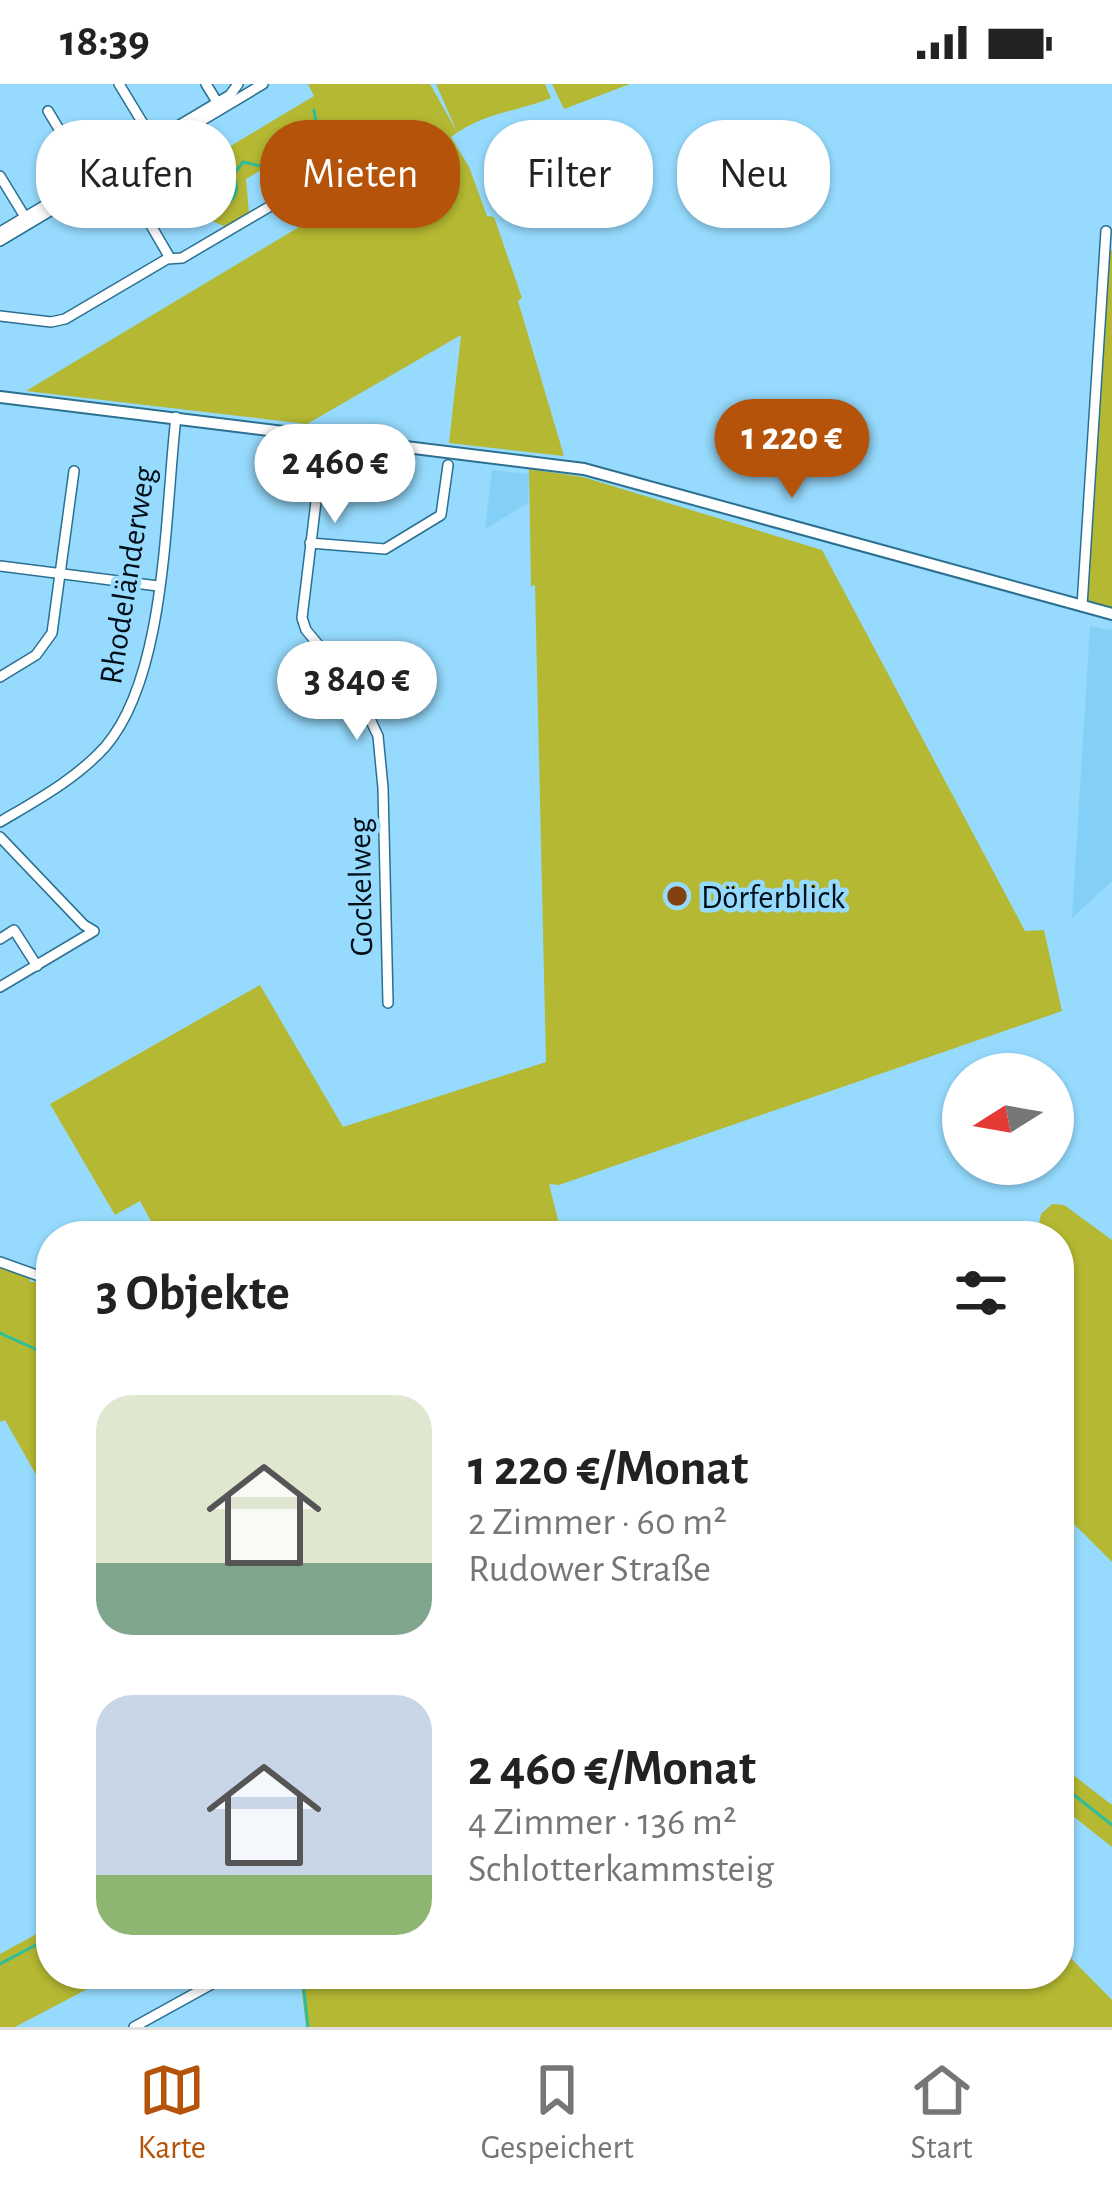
<!DOCTYPE html>
<html lang="de">
<meta charset="utf-8">
<style>
:root{--surface:#fff;--page:#f6f6f6;--text:#222;--muted:#767676;--line:#e0e0e0;--accent:#b45309}
body{margin:0;font-family:"Alegreya Sans",sans-serif;background:var(--page);color:var(--text);height:100vh;display:flex;flex-direction:column;font-size:45px;white-space:nowrap}
*{box-sizing:border-box;margin:0}
p{font-size:39px;color:var(--muted)}
.icon{flex:none;width:66px;height:66px;fill:none;stroke:currentColor;stroke-width:2;stroke-linecap:round;stroke-linejoin:round}
.map{position:relative;flex:1;overflow:hidden}
.sheet{position:absolute;left:36px;top:1137px;width:1038px;height:768px;display:flex;flex-direction:column;background:var(--surface);border-radius:48px;box-shadow:0 3px 9px #0004}
.sheet>*{flex:none}
.banner{position:absolute;left:36px;top:36px;width:1041px;height:108px;display:flex;gap:24px}
.needle{width:78px;rotate:259deg}
.controls{position:absolute;left:942px;top:969px;display:grid;gap:24px}
.controls a{display:grid;place-items:center;width:132px;height:132px;border-radius:50%;background:var(--surface);box-shadow:0 3px 9px #0004;font-size:60px}
.price{position:absolute;translate:-50% -102px;padding:0 27px;border-radius:42px;background:#fff;color:#222;font-size:39px;line-height:78px;filter:drop-shadow(0 3px 6px #0008)}
.price::after{content:'';position:absolute;left:50%;top:72px;width:36px;height:27px;margin-left:-18px;background:inherit;clip-path:polygon(0 0,100% 0,50% 100%)}
.price.active{background:var(--accent);color:#fff}
ul{padding:0;list-style:none}
li{display:flex;align-items:center;gap:36px;height:300px;padding:0 60px}
li span{display:grid;place-items:center;flex:none;width:336px;height:240px;border-radius:36px;color:#555}
li>.icon{margin-inline-start:auto}
span .icon{width:144px;height:144px;fill:#fffc;stroke-width:1}
li b{font-size:51px}
h2{display:flex;justify-content:space-between;align-items:center;height:144px;padding:0 60px;font-size:51px}
.pill{padding:0 42px;border-radius:48px;background:var(--surface);box-shadow:0 3px 9px #0004;font-size:42px;line-height:108px}
.pill.active{background:var(--accent);color:#fff}
.status{display:flex;justify-content:space-between;align-items:center;height:84px;padding:0 60px;background:var(--surface);direction:ltr}
.status svg{height:33px;fill:currentColor}
.dock{display:flex;justify-content:space-around;align-items:center;height:168px;border-top:3px solid var(--line);background:var(--surface);font-size:33px;color:var(--muted)}
.dock a{display:grid;justify-items:center;gap:6px}
.dock .active{color:var(--accent)}
.map>svg:first-child{display:block}
</style>
<div class="status"><b>18:39</b><svg viewBox="0 0 49 12"><path d="M0 12V9h3v3zM5 12V6h3v6zM10 12V3h3v9zM15 12V0h3v12zM26 1h20v11H26zM47 4h2v5h-2z"/></svg></div>
<div class="map">
<svg width="1112" height="1943" viewBox="0 0 1112 1943">
<rect width="100%" height="100%" fill="#96dbfe"/>
<g fill="#83cff5">
<path d="M492 386 529 390 528 419 485 445Z"/>
<path d="M1090 542 1112 546V797L1072 834Z"/>
</g>
<g fill="#b4b832">
<path d="M308 0H430L457 48 436 0H545L551 14C513 29 484 28 451 53L469 83 487 132 494 133 522 214 518 217 564 372 449 359 461 251 307 340 26 307 354 110 319 52 246 95 249 129 226 143 194 129 176 98 186 68 175 55 190 46 200 62 224 66 314 12Z"/>
<path d="M552 0H630L564 25Z"/>
<path d="M529 60 550 107 532 117 510 68Z"/>
<path d="M1112 166V525L1093 521 1085 512 1108 168Z"/>
<path d="M529 385 583 393 822 466 1025 847 1044 846 1062 927 559 1101 549 1100 562 1152H137L154 1143 140 1117 115 1131 50 1020 260 901 343 1043 546 978 535 501 531 502Z"/>
<path d="M1052 1120 1064 1121 1112 1156V1478L1059 1425V1152H1036L1041 1130Z"/>
<path d="M0 1180 29 1190 30 1198H51V1417L5 1336 0 1338Z"/>
<path d="M1059 1680 1112 1721V1763L1059 1721Z"/>
<path d="M51 1842V1890H116L15 1943H0V1870Z"/>
<path d="M1059 1862 1112 1916V1943H306L300 1890H1059Z"/>
</g>
<circle fill="#2fbe9a" cx="217" cy="103" r="21"/>
<g fill="none" stroke-linecap="round" stroke-linejoin="round">
<g stroke="#2fbe9a" stroke-width="3">
<path d="M233 91 243 78 260 82 273 61 311 53 317 44 314 26"/>
<path d="M0 1249 51 1272"/>
<path d="M1059 1699 1112 1741"/>
<path d="M0 1880 51 1853"/>
<path d="M302 1890 308 1943"/>
</g>
<defs>
<g id="minor">
<path d="M119 0 153 56"/>
<path d="M206 0 217 18"/>
<path d="M48 27 89 95"/>
<path d="M118 85 170 174"/>
<path d="M0 92 25 133"/>
<path d="M0 148 230 11 238 0"/>
<path d="M0 157 263 0"/>
<path d="M0 232 51 238 65 235 167 175 182 174 325 90 330 82"/>
<path d="M324 351 302 534 306 546 357 607 378 652 383 704 388 919"/>
<path d="M310 459 385 465 441 431 448 381"/>
<path d="M0 482 158 502"/>
<path d="M1082 522 1106 147"/>
<path d="M0 593 36 571 52 549 74 387"/>
<path d="M0 738C37 716 76 695 105 663 167 592 165 426 176 333"/>
<path d="M0 753 84 841 94 847 0 903"/>
<path d="M0 855 14 846 37 882"/>
<path d="M0 1178 45 1194"/>
<path d="M134 1943 230 1890"/>
</g>
<path id="tertiary" d="M0 313 584 385 1112 530"/>
</defs>
<use href="#minor" stroke="#2b7090" stroke-width="12"/>
<use href="#tertiary" stroke="#2b7090" stroke-width="14"/>
<use href="#minor" stroke="#fff" stroke-width="9"/>
<use href="#tertiary" stroke="#fff" stroke-width="10"/>
</g>
<circle fill="#844110" stroke="#96dbfe" stroke-width="4.5" cx="677" cy="812" r="12"/>
<g text-anchor="middle" stroke-width="9" stroke-linejoin="round" paint-order="stroke">
<g font-size="33" fill="#000e17" stroke="#96dbfe">
<text transform="translate(126 491) rotate(-81)" y="12">Rhodeländerweg</text>
<text transform="translate(359 803) rotate(-91)" y="12">Gockelweg</text>
</g>
<g font-size="33" fill="#000e17" stroke="#96dbfe" text-anchor="start">
<text x="701" y="824">Dörferblick</text>
</g>
</g>
</svg>
<div class="controls">
<a><svg class="needle" viewBox="-14 -14 28 28"><path d="M0-13l5 13h-10z" fill="#e53935"/><path d="M0 13l5-13h-10z" fill="#767676"/></svg></a>
</div>
<b class="price active" style="left:792px;top:417px">1 220 €</b>
<b class="price" style="left:335px;top:442px">2 460 €</b>
<b class="price" style="left:357px;top:659px">3 840 €</b>
<div class="banner">
<a class="pill">Kaufen</a>
<a class="pill active">Mieten</a>
<a class="pill">Filter</a>
<a class="pill">Neu</a>
</div>
<section class="sheet">
<h2>3 Objekte<svg class="icon" aria-label="filters" viewBox="0 0 24 24"><path d="M4 7h16M4 17h16"/><circle cx="9" cy="7" r="2"/><circle cx="15" cy="17" r="2"/></svg></h2>
<ul>
<li><span style="background:linear-gradient(#dfe7d0 70%,#7fa58c 0)"><svg class="icon" aria-label="home" viewBox="0 0 24 24"><path d="M3 11l9-7 9 7M6 9v11h12V9"/></svg></span><div><b>1 220 €/Monat</b><p>2 Zimmer · 60 m²</p><p>Rudower Straße</p></div></li>
<li><span style="background:linear-gradient(#c9d6e8 75%,#8fb573 0)"><svg class="icon" aria-label="home" viewBox="0 0 24 24"><path d="M3 11l9-7 9 7M6 9v11h12V9"/></svg></span><div><b>2 460 €/Monat</b><p>4 Zimmer · 136 m²</p><p>Schlotterkammsteig</p></div></li>
</ul>
</section>
</div>
<nav class="dock">
<a class="active"><svg class="icon" aria-label="map" viewBox="0 0 24 24"><path d="M3 6l6-2 6 2 6-2v14l-6 2-6-2-6 2zM9 4v14M15 6v14"/></svg>Karte</a>
<a><svg class="icon" aria-label="saved" viewBox="0 0 24 24"><path d="M7 4h10v16l-5-4-5 4z"/></svg>Gespeichert</a>
<a><svg class="icon" aria-label="home" viewBox="0 0 24 24"><path d="M3 11l9-7 9 7M6 9v11h12V9"/></svg>Start</a>
</nav>
